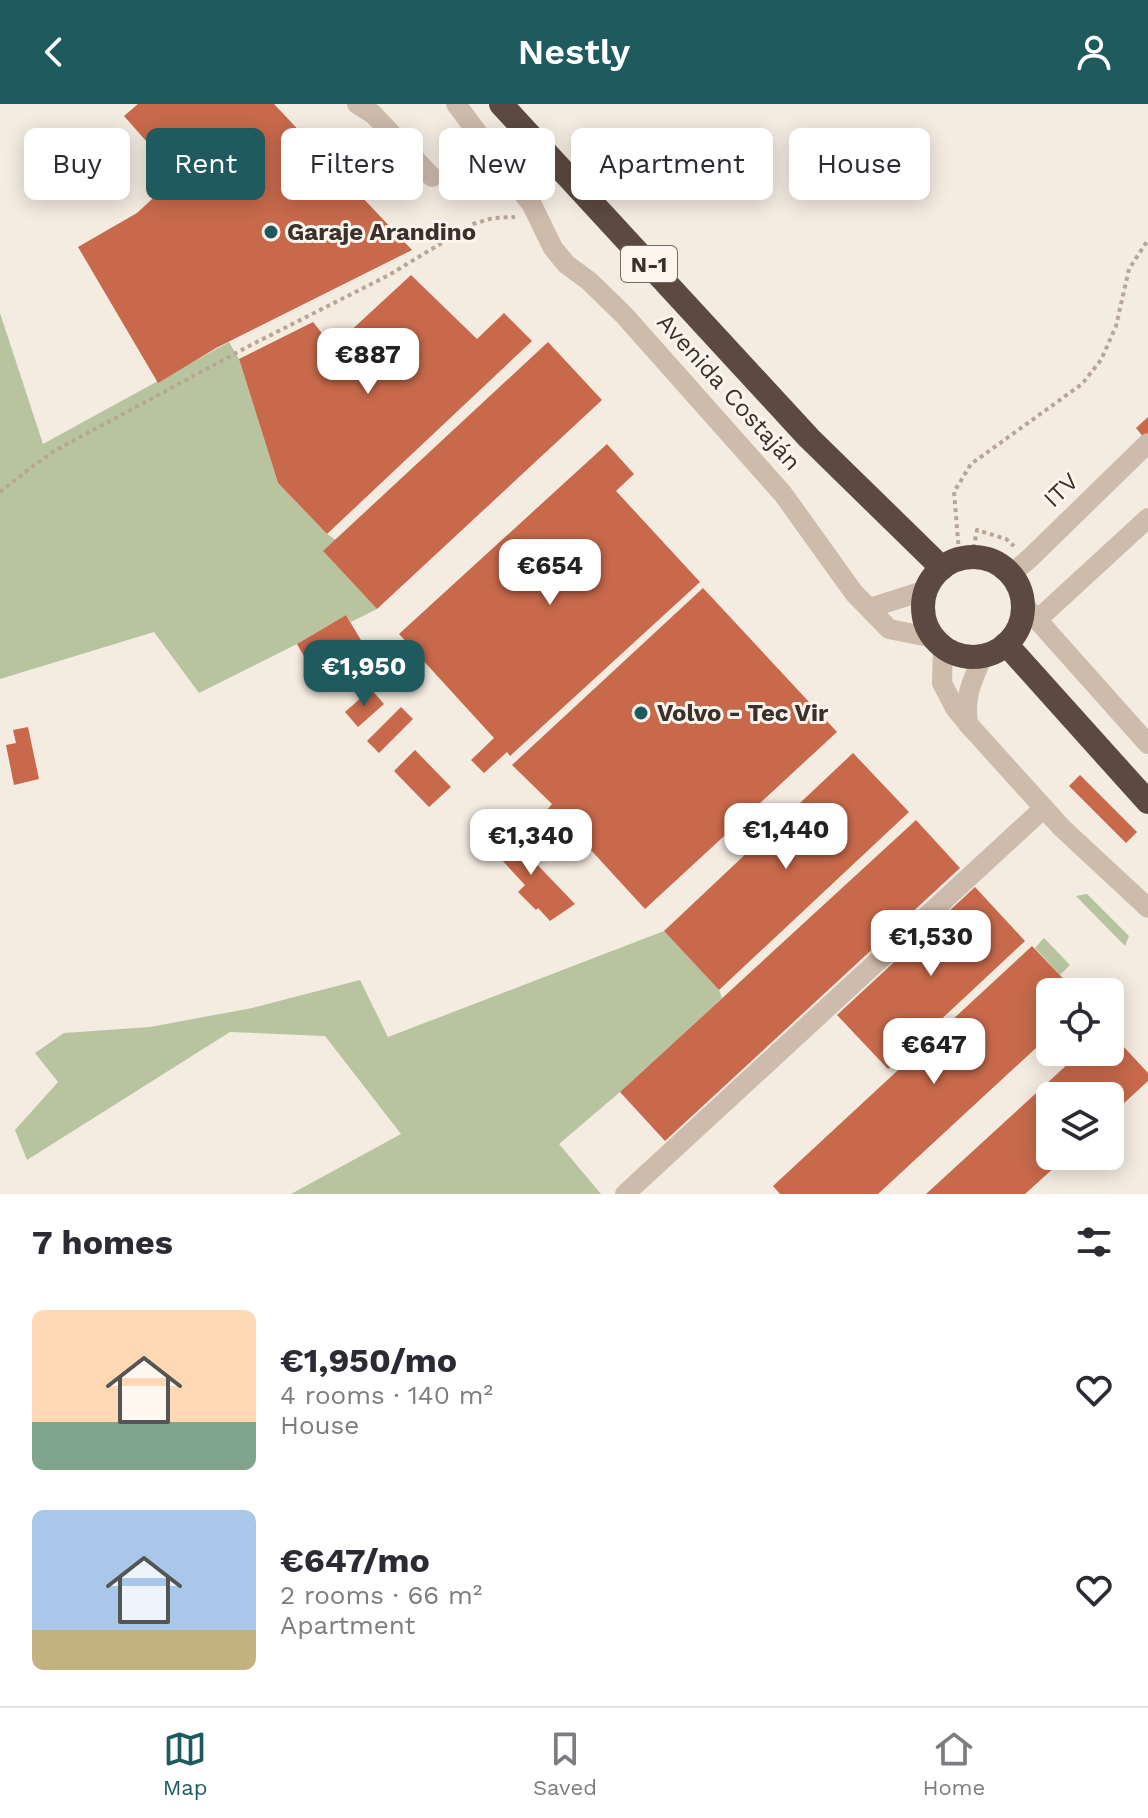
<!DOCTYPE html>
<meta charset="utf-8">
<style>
:root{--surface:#fff;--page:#f7f7f7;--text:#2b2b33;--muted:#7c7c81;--line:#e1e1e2;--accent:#1f5a5e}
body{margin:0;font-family:"Work Sans",sans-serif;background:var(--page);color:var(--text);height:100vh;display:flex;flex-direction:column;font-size:30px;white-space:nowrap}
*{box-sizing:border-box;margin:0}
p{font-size:26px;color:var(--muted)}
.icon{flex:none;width:44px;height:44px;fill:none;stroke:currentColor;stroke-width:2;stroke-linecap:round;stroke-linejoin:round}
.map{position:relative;height:1090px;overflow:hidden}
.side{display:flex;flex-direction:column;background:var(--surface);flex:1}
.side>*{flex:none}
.hud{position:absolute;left:24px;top:24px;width:1100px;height:72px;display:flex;gap:16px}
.controls{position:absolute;left:1036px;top:874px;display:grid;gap:16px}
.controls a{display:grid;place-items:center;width:88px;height:88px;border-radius:12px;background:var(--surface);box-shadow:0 4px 20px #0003;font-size:40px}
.price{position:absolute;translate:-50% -68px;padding:0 18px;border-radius:16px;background:#fff;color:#222;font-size:26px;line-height:52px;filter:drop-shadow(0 2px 4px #0008)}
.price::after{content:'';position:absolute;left:50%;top:48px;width:24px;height:18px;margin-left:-12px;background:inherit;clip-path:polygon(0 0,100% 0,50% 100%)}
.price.current{background:var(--accent);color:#fff}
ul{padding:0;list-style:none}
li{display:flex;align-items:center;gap:24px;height:200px;padding:0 32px}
li span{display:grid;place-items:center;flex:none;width:224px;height:160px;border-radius:12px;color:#555}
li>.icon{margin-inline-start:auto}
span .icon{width:96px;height:96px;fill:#fffc;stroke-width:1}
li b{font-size:34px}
h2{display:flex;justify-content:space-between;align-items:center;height:96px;padding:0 32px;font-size:34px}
.chip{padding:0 28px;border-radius:12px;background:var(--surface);box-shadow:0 4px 20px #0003;font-size:28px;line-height:72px}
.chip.current{background:var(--accent);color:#fff}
header{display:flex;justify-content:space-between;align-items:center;height:104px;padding:0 32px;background:var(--accent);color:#fff;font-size:36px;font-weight:600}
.tabs{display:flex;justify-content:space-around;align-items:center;height:112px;border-top:2px solid var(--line);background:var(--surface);font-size:22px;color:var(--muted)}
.tabs a{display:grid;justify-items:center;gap:4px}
.tabs .current{color:var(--accent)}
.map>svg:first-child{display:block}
</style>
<header><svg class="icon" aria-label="back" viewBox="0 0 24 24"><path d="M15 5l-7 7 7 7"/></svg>Nestly<svg class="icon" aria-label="person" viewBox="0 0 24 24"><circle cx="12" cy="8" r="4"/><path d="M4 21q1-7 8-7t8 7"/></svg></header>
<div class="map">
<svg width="1148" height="1090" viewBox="0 0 1148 1090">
<rect width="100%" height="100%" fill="#f4ebe1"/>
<g fill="#b8c4a0">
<path d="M0 209 43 340 229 238 239 255 278 379 327 430 336 436 324 448 377 505 351 518 346 511 297 540 199 589 154 528 0 575Z"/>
<path d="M1087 790 1129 832 1125 842 1076 792Z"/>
<path d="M664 827 719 886 722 894 620 988 559 1040 601 1090H291L401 1030 325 932 230 928 27 1056 15 1026 58 978 35 949 64 929 150 923 252 904 360 876 388 933Z"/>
<path d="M1044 834 1070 861 1060 871 1035 844Z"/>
</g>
<g fill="#c8694b">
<path d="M138 0H274L412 146 216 244 158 279 78 143 137 109 177 72 124 12Z"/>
<path d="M411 171 477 235 504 209 532 237 327 430 278 379 239 255 313 218 333 243Z"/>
<path d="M548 238 602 296 377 505 323 447Z"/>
<path d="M1148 313V339L1136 324Z"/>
<path d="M607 340 634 370 616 387 700 478 510 652 507 648 484 669 471 656 494 634 399 530Z"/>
<path d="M703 484 837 628 645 805 579 733 569 743 541 713 552 700 512 661Z"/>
<path d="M346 511 365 543 315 572 297 540Z"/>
<path d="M371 585 384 600 358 623 345 608Z"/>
<path d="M401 603 413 615 379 649 367 637Z"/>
<path d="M28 623 39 675 14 681 6 641 16 639 13 626Z"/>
<path d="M415 646 451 683 429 703 394 667Z"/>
<path d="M853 649 909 708 719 886 664 827Z"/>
<path d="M1080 671 1137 728 1126 739 1069 682Z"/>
<path d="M916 716 960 764 665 1037 620 988Z"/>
<path d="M501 723 575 800 550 817 538 804 536 806 518 788 525 781 487 740Z"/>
<path d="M975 783 1025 837 888 965 837 911Z"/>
<path d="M1032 842 1076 888H1050V931L878 1090H780L773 1082Z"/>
<path d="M1110 928 1148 969V977L1110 1012V992H1050V1052H1067L1025 1090H926L1081 948H1110Z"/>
</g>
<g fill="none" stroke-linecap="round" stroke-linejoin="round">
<g stroke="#b9a596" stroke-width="4" stroke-dasharray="4 4" stroke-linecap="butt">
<path d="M0 388 29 365 56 346 251 241 389 171 473 120 493 114 515 113"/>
<path d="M959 448 954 388 971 360 1082 280 1101 256 1116 222 1129 165 1148 136"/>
<path d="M972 452 977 426 1006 435 1014 442"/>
</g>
<g stroke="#cdbbac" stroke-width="20">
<path d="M357 0 373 10 432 73"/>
<path d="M456 0 532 101 553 144 566 160 589 177 624 211 783 390 854 489 889 525 934 534"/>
<path d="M1011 470 1029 455 1148 339"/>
<path d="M1024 501 1148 640"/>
<path d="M870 504 926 486"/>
<path d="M1037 516 1148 414"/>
<path d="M943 543 942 579 955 604 968 620 1062 724 1148 804"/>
<path d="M968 620C964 592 972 577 983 552"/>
<path d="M625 1090 1044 704"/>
</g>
<g stroke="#5c4a42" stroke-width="24">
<path d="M501 0 809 334 942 464"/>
<circle cx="973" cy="503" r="50"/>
<path d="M1006 540 1148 698"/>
</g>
</g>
<g fill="#1f5a5e" stroke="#fbf5ee" stroke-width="3">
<circle cx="271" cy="128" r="8"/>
<circle cx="641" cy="609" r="8"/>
</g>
<g text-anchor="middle" stroke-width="6" stroke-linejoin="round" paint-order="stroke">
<rect fill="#fbf5ee" stroke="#756b66" stroke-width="2" x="621" y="142" width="56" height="36" rx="6"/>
<g font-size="22" font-weight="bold" fill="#3b302b">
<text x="649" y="168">N-1</text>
</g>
<g font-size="24" font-weight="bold" fill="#3b302b" stroke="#fbf5ee" text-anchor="start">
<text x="287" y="136">Garaje Arandino</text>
<text x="657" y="617">Volvo - Tec Vir</text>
</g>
<g font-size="24" fill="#3b302b" stroke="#fbf5ee">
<text transform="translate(729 288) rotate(48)" y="8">Avenida Costaján</text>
<text transform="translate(1061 386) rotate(-44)" y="8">ITV</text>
</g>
</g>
</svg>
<div class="controls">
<a><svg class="icon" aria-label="locate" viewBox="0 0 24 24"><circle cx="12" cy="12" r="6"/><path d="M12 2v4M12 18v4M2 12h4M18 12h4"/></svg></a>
<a><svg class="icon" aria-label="layers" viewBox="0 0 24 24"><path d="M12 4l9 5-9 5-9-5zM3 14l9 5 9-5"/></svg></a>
</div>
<b class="price" style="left:368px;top:292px">€887</b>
<b class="price" style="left:550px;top:503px">€654</b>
<b class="price current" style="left:364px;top:604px">€1,950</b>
<b class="price" style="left:786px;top:767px">€1,440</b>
<b class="price" style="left:531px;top:773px">€1,340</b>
<b class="price" style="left:931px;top:874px">€1,530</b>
<b class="price" style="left:934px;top:982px">€647</b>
<div class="hud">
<a class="chip">Buy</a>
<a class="chip current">Rent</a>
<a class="chip">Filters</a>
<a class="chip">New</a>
<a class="chip">Apartment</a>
<a class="chip">House</a>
</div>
</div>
<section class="side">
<h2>7 homes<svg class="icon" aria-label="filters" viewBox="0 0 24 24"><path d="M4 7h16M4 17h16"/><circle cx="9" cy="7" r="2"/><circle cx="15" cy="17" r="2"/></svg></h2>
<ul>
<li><span style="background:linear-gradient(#ffd9b3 70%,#7fa58c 0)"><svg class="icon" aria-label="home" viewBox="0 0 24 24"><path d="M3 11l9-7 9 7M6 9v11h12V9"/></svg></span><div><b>€1,950/mo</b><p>4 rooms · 140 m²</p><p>House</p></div><svg class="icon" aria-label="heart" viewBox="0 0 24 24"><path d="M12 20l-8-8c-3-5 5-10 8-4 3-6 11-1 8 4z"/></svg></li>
<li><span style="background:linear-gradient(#a9c7e8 75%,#c2b280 0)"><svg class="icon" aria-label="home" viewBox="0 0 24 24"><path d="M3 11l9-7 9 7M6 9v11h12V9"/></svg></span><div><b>€647/mo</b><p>2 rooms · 66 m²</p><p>Apartment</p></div><svg class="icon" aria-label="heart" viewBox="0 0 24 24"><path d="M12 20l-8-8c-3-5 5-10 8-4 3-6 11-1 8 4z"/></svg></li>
</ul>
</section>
<nav class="tabs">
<a class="current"><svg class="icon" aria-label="map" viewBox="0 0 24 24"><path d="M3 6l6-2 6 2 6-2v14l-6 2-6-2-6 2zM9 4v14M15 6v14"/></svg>Map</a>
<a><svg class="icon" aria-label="saved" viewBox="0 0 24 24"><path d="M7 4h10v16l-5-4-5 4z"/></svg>Saved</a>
<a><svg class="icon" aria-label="home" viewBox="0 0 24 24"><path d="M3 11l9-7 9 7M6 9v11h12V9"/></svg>Home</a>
</nav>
